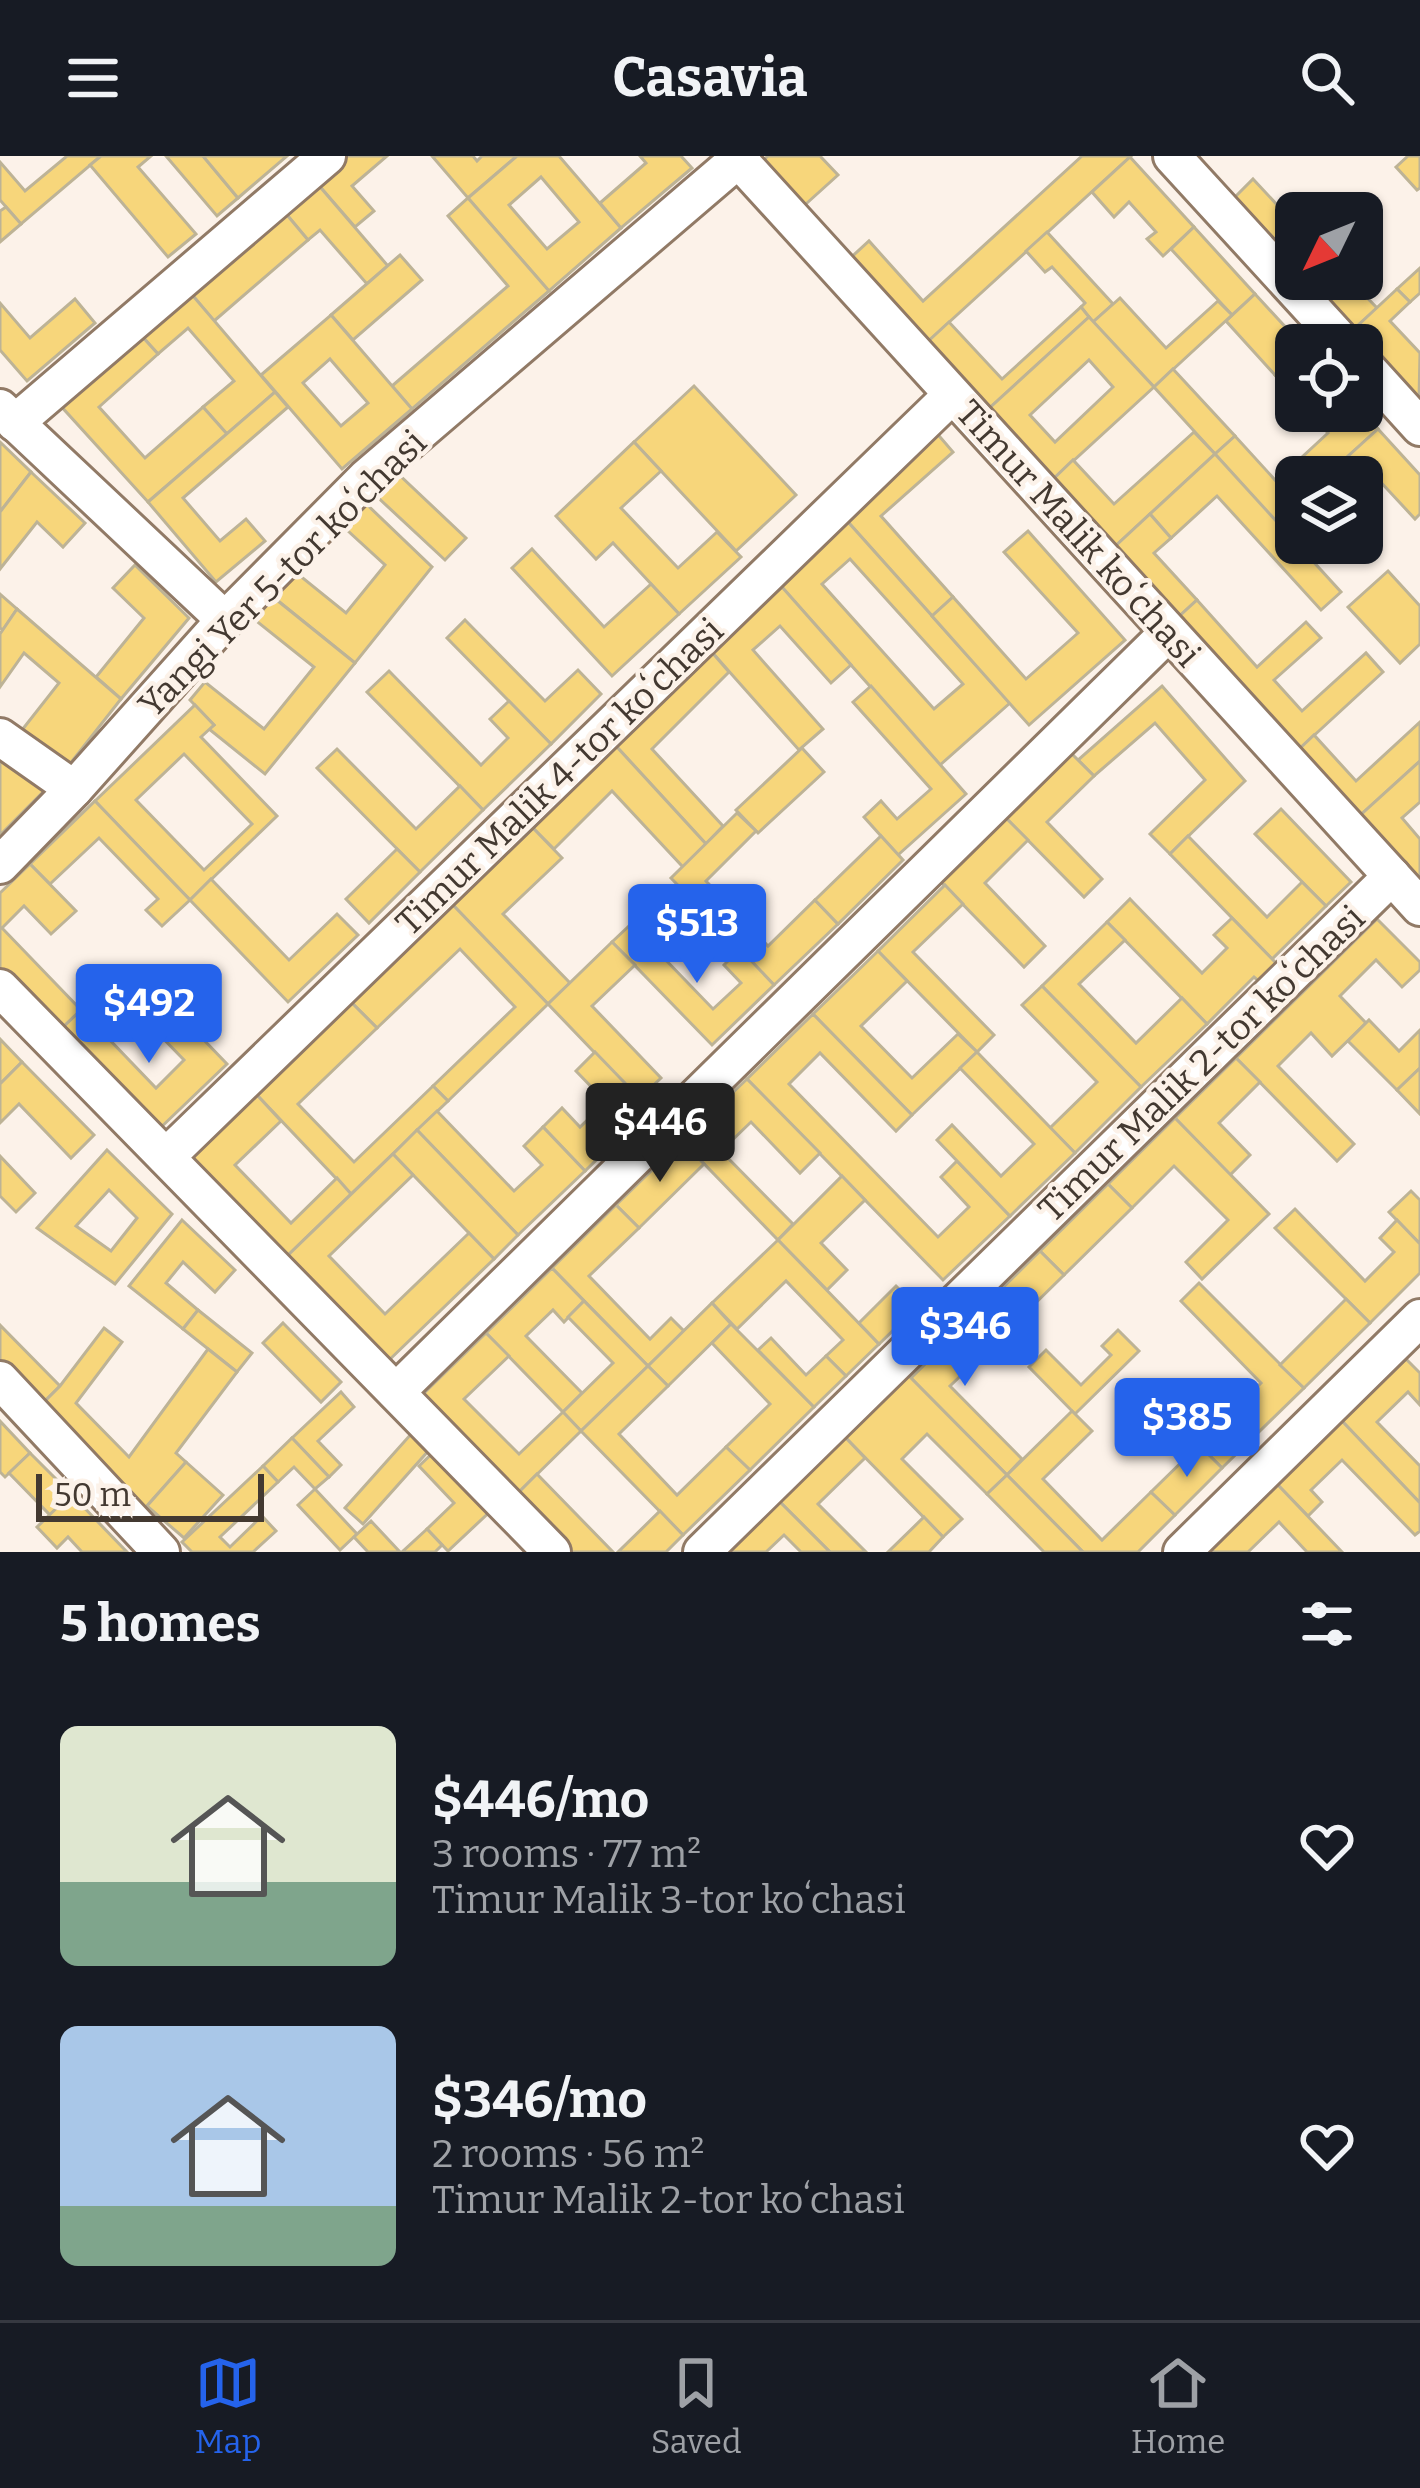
<!DOCTYPE html>
<meta charset="utf-8">
<style>
:root{--surface:#171b24;--page:#20242c;--text:#f1f3f6;--muted:#9ea1a6;--line:#363941;--accent:#2563eb}
body{margin:0;font-family:Bitter,serif;background:var(--page);color:var(--text);height:100vh;display:flex;flex-direction:column;font-size:45px;white-space:nowrap}
*{box-sizing:border-box;margin:0}
p{font-size:39px;color:var(--muted)}
.icon{flex:none;width:66px;height:66px;fill:none;stroke:currentColor;stroke-width:2;stroke-linecap:round;stroke-linejoin:round}
.map{position:relative;height:1396px;overflow:hidden}
.details{display:flex;flex-direction:column;background:var(--surface);flex:1}
.details>*{flex:none}
.needle{width:78px;rotate:227deg}
.tools{position:absolute;left:1275px;top:36px;display:grid;gap:24px}
.tools a{display:grid;place-items:center;width:108px;height:108px;border-radius:18px;background:var(--surface);box-shadow:0 3px 9px #0004;font-size:60px}
.scale{position:absolute;left:36px;bottom:30px;width:228px;box-sizing:border-box;padding-left:12px;border:6px solid #433931;border-top:0;font-size:33px;line-height:42px;white-space:nowrap;color:#433931;-webkit-text-stroke:9px #fcf2e9;paint-order:stroke}
.price{position:absolute;translate:-50% -102px;padding:0 27px;border-radius:12px;background:var(--accent);color:#fff;font-size:39px;line-height:78px;filter:drop-shadow(0 3px 6px #0008)}
.price::after{content:'';position:absolute;left:50%;top:72px;width:36px;height:27px;margin-left:-18px;background:inherit;clip-path:polygon(0 0,100% 0,50% 100%)}
.price.current{background:#222;color:#fff}
ul{padding:0;list-style:none}
li{display:flex;align-items:center;gap:36px;height:300px;padding:0 60px}
li span{display:grid;place-items:center;flex:none;width:336px;height:240px;border-radius:18px;color:#555}
li>.icon{margin-inline-start:auto}
span .icon{width:144px;height:144px;fill:#fffc;stroke-width:1}
li b{font-size:51px}
h2{display:flex;justify-content:space-between;align-items:center;height:144px;padding:0 60px;font-size:51px}
header{display:flex;justify-content:space-between;align-items:center;height:156px;padding:0 60px;background:var(--surface);font-size:54px;font-weight:700}
.dock{display:flex;justify-content:space-around;align-items:center;height:168px;border-top:3px solid var(--line);background:var(--surface);font-size:33px;color:var(--muted)}
.dock a{display:grid;justify-items:center;gap:6px}
.dock .current{color:var(--accent)}
.map>svg:first-child{display:block}
</style>
<header><svg class="icon" aria-label="menu" viewBox="0 0 24 24"><path d="M4 6h16M4 12h16M4 18h16"/></svg>Casavia<svg class="icon" aria-label="search" viewBox="0 0 24 24"><circle cx="10" cy="10" r="6"/><path d="M15 15l6 6"/></svg></header>
<div class="map">
<svg width="1420" height="1396" viewBox="0 0 1420 1396">
<rect width="100%" height="100%" fill="#fcf2e9"/>
<g fill="#f7d67b" stroke="#bdb396" stroke-width="3" fill-rule="evenodd">
<path d="M67 0H101L21 68 0 44V6L25 35Z"/>
<path d="M101 0H151L138 11 196 78 168 101 90 9Z"/>
<path d="M166 0H203L238 42 217 60Z"/>
<path d="M203 0H287L238 42Z"/>
<path d="M344 0H387L352 30 374 55 355 71 315 25Z"/>
<path d="M432 0H473L477 5 482 0H517L468 42Z"/>
<path d="M517 0H559L621 72 549 135 468 42ZM541 21 579 66 547 93 509 49Z"/>
<path d="M640 0H681L692 12 621 72 600 47 646 7Z"/>
<path d="M768 0H820L838 19 797 56 756 11Z"/>
<path d="M1082 0H1131L923 190 846 106 869 85 923 145Z"/>
<path d="M1408 0H1420V32L1417 34 1396 11Z"/>
<path d="M1130 1 1194 71 1163 100 1147 83 1156 76 1129 46 1114 61 1092 36Z"/>
<path d="M1253 23 1296 69V85L1285 95 1235 41Z"/>
<path d="M315 25 388 110 367 128 320 74 308 84 282 53Z"/>
<path d="M468 42 549 135 412 253 392 230 508 130 448 60Z"/>
<path d="M6 51 21 68 0 86V55Z"/>
<path d="M282 53 308 84 214 165 188 134Z"/>
<path d="M1194 71 1255 138 1232 159 1171 93Z"/>
<path d="M1047 76 1113 148 1093 166 1081 151 1085 147 1052 111 1045 116 1026 95Z"/>
<path d="M400 99 422 124 353 184 331 159Z"/>
<path d="M1420 112V137L1410 146 1397 133Z"/>
<path d="M1340 123H1349L1377 152 1354 173 1322 139Z"/>
<path d="M1397 133 1410 146 1390 165 1420 197 1419 243 1354 173Z"/>
<path d="M188 134 275 236 227 278 203 251 234 225 188 172 158 198 139 177Z"/>
<path d="M1255 138 1302 189H1296V200L1275 219 1226 165Z"/>
<path d="M1120 142 1166 192 1218 145 1232 159 1154 231 1093 166Z"/>
<path d="M75 143 95 167 27 225 0 194V147L30 182Z"/>
<path d="M1081 151 1089 161 984 257 923 190 949 166 1002 223Z"/>
<path d="M331 159 412 253 342 313 261 219ZM330 203 368 247 341 270 303 227Z"/>
<path d="M1089 161 1154 231 1048 328 984 257ZM1089 204 1113 231 1055 286 1030 259Z"/>
<path d="M139 177 158 198 99 251 145 302 203 251 227 278 148 346 59 248Z"/>
<path d="M1296 200V242L1275 219Z"/>
<path d="M1173 213 1235 280 1215 298 1154 231Z"/>
<path d="M694 230 796 339 736 395 634 286Z"/>
<path d="M275 236 288 251 183 342 220 385 246 363 265 385 216 426 148 346Z"/>
<path d="M1308 255H1361L1378 273 1325 321H1296V348L1276 366 1215 298 1235 280 1276 325 1328 277Z"/>
<path d="M1378 273 1420 319V358L1415 363 1376 321 1362 334V321H1325Z"/>
<path d="M934 274 953 296 881 360 953 441 932 460 840 357Z"/>
<path d="M1194 276 1215 298 1110 395 1048 328 1073 304 1114 348Z"/>
<path d="M0 286 31 316 0 356Z"/>
<path d="M634 286 661 315 621 352 678 412 717 376 741 401 679 458 613 387 596 403 556 360Z"/>
<path d="M1215 298 1341 436 1321 454 1217 340 1171 382 1150 358Z"/>
<path d="M393 313 466 382 445 404 372 336Z"/>
<path d="M31 316 85 367 63 391 37 366 0 413V356Z"/>
<path d="M358 340 432 411 355 507 267 436 288 410 346 457 385 409 336 364Z"/>
<path d="M840 357 1010 547 940 609 771 419ZM850 403 963 528 934 553 822 428Z"/>
<path d="M1150 358 1171 382 1154 397 1197 444 1174 465 1110 395Z"/>
<path d="M1028 375 1125 484 1029 569 932 460 953 441 1026 523 1078 477 1004 396Z"/>
<path d="M532 393 604 471 651 428 679 458 612 520 512 412Z"/>
<path d="M135 409 189 462 121 543 96 521 144 462 113 432Z"/>
<path d="M1388 415 1420 450V488L1400 507 1348 451Z"/>
<path d="M782 431 851 509 831 527 780 470 753 494 823 573 799 594 710 494Z"/>
<path d="M0 438 17 453 3 474 0 472Z"/>
<path d="M273 441 355 507 265 618 209 573 214 569 190 544 205 526 264 573 314 511 255 464Z"/>
<path d="M1197 444 1257 511 1306 466 1321 482 1274 524 1302 555 1366 497 1383 516 1295 597 1174 465Z"/>
<path d="M17 453 121 543 69 609 22 574 59 527 24 497 0 531V478Z"/>
<path d="M465 464 545 545 578 514 601 538 551 588 447 482Z"/>
<path d="M710 494 729 516 652 593 723 670 706 688 616 590Z"/>
<path d="M389 515 481 609 508 582 490 563 509 545 551 588 483 654 367 536Z"/>
<path d="M871 530 966 638 898 699 864 661 881 645 897 663 931 633 853 546Z"/>
<path d="M1162 530 1245 625 1170 698 1150 678 1205 624 1155 567 1094 620 1078 604Z"/>
<path d="M195 549 214 569 201 581 277 660 190 744 95 645ZM184 598 252 668 204 714 136 644Z"/>
<path d="M1420 566V605L1355 664 1295 597 1314 579 1356 625Z"/>
<path d="M616 590 706 688 683 711 612 635 554 693 533 672Z"/>
<path d="M802 592 824 616 758 677 736 654Z"/>
<path d="M337 593 416 673 460 630 483 654 420 716 317 612Z"/>
<path d="M1071 597 1094 620 1047 666 1102 723 1084 741 1005 661Z"/>
<path d="M0 602 46 633 0 679Z"/>
<path d="M1420 605V646L1402 662 1420 683V731L1355 664Z"/>
<path d="M95 645 190 744 162 770 146 754 158 743 99 682 50 728 30 708Z"/>
<path d="M1281 653 1351 726 1326 750 1255 678Z"/>
<path d="M737 657 756 675 706 725 768 790 815 744 838 768 774 829 671 722Z"/>
<path d="M1005 661 1028 684 985 727 1045 790 1024 811 940 725Z"/>
<path d="M533 672 562 702 503 758 570 827 548 848 453 749Z"/>
<path d="M881 680 903 704 838 768 815 744Z"/>
<path d="M1188 680 1267 761 1302 726 1326 750 1272 803 1170 698Z"/>
<path d="M397 693 420 716 369 767 346 743Z"/>
<path d="M30 708 76 755 51 778 24 750 2 772 81 854 59 875 0 814V737Z"/>
<path d="M211 723 289 804 337 758 358 779 288 846 190 744Z"/>
<path d="M945 729 963 748 913 796 994 879 977 896 878 795Z"/>
<path d="M1130 743 1202 817 1227 792 1214 779 1232 762 1278 809 1261 827 1254 821 1207 868 1107 766Z"/>
<path d="M453 749 548 848 448 945 433 930 515 851 460 793 377 872 352 847Z"/>
<path d="M1377 763 1420 806V814L1402 831 1376 804 1340 840 1366 867 1332 900 1311 877 1278 910 1354 988 1337 1005 1236 902Z"/>
<path d="M1107 766 1125 784 1079 828 1136 887 1182 842 1207 868 1141 931 1042 830Z"/>
<path d="M631 768 713 853 741 827 724 809 740 793 774 829 712 889 612 786Z"/>
<path d="M612 786 635 809 592 850 661 922 639 943 548 848Z"/>
<path d="M878 795 907 825 861 870 912 922 958 878 977 896 912 959 813 858Z"/>
<path d="M1042 830 1141 931 1075 997 1050 972 1097 926 1022 849Z"/>
<path d="M352 847 377 872 298 948 354 1006 433 930 448 945 351 1038 257 939Z"/>
<path d="M171 850 227 908 156 976 59 875 81 854 156 932 184 904 151 870Z"/>
<path d="M813 858 912 959 896 975 820 897 789 928 938 1081 969 1051 941 1021 957 1005 1010 1060 943 1124 747 923Z"/>
<path d="M1369 864 1399 895 1420 874V912L1397 934 1348 885Z"/>
<path d="M0 883 22 906 0 928Z"/>
<path d="M595 896 649 952 585 1015 543 971 562 952 580 971 606 946 576 915Z"/>
<path d="M977 896 1075 997 1010 1060 937 984 952 969 1001 1020 1034 988 960 912Z"/>
<path d="M1236 902 1260 926 1219 967 1250 999 1230 1019 1175 962Z"/>
<path d="M22 906 94 979 71 1002 19 948 0 967V928Z"/>
<path d="M1420 912V958L1397 934Z"/>
<path d="M747 923 820 997 800 1017 751 966 721 995 793 1068 778 1084 682 985Z"/>
<path d="M257 939 281 965 235 1009 291 1067 337 1022 351 1038 283 1104 188 1005Z"/>
<path d="M437 955 514 1035 542 1009 524 990 543 971 585 1015 518 1079 417 974Z"/>
<path d="M1175 962 1269 1058 1202 1123 1186 1106 1228 1064 1174 1010 1132 1052 1108 1028Z"/>
<path d="M417 974 518 1079 494 1103 393 998Z"/>
<path d="M682 985 704 1008 639 1072 616 1049Z"/>
<path d="M107 994 172 1058 115 1128 37 1072ZM109 1034 137 1062 111 1095 76 1070Z"/>
<path d="M393 998 413 1019 329 1100 385 1158 469 1077 494 1103 384 1209 283 1104Z"/>
<path d="M0 1000 35 1037 16 1056 0 1040Z"/>
<path d="M842 1020 865 1044 821 1087 847 1114 827 1134 778 1084Z"/>
<path d="M1108 1028 1132 1052 1064 1119 1040 1095Z"/>
<path d="M1411 1035 1420 1044V1088L1389 1056Z"/>
<path d="M616 1049 639 1072 589 1120 650 1183 671 1162 684 1175 648 1210 552 1112Z"/>
<path d="M1295 1053 1365 1125 1394 1096 1380 1082 1397 1064 1420 1088V1117L1370 1167 1275 1072Z"/>
<path d="M182 1064 235 1114 215 1136 183 1106 166 1127 198 1154 183 1173 129 1130Z"/>
<path d="M778 1084 879 1188 846 1220 826 1200 843 1184 786 1125 737 1173 712 1147Z"/>
<path d="M1040 1095 1064 1119 1000 1182 976 1158Z"/>
<path d="M552 1112 584 1145 564 1166 553 1154 526 1180 582 1237 563 1256 486 1177Z"/>
<path d="M1199 1127 1304 1232 1222 1312 1199 1289 1261 1227 1181 1145Z"/>
<path d="M896 1130 917 1151 879 1188 859 1167Z"/>
<path d="M1346 1143 1370 1167 1304 1232 1280 1209Z"/>
<path d="M584 1145 648 1210 581 1275 563 1256 613 1207 568 1161Z"/>
<path d="M712 1147 731 1168 668 1230 648 1210Z"/>
<path d="M198 1154 252 1197 237 1216 183 1173Z"/>
<path d="M976 1158 1000 1182 950 1230 1022 1303 1007 1319 911 1222Z"/>
<path d="M283 1167 341 1226 321 1246 263 1187Z"/>
<path d="M731 1168 814 1251 750 1314 726 1291 770 1248 712 1187Z"/>
<path d="M0 1169 60 1230 40 1250 0 1209Z"/>
<path d="M104 1172 122 1186 76 1247 129 1301 208 1193 237 1216 176 1297 186 1306 145 1352 40 1250 60 1230Z"/>
<path d="M1118 1174 1139 1195 1075 1258 1029 1211 1046 1194 1081 1229 1111 1199 1102 1190Z"/>
<path d="M486 1177 509 1200 464 1243 519 1298 563 1256 581 1275 515 1340 419 1242Z"/>
<path d="M771 1182 806 1219 826 1200 846 1220 814 1251 758 1194Z"/>
<path d="M1406 1203 1420 1217V1249L1408 1236 1377 1266 1420 1310V1347L1342 1265Z"/>
<path d="M648 1210 668 1230 619 1278 677 1339 726 1291 750 1314 683 1379 581 1275Z"/>
<path d="M908 1219 1007 1319 987 1338 927 1278 902 1303 962 1363 943 1381 845 1281Z"/>
<path d="M341 1236 354 1251 318 1285 341 1309 329 1321 292 1282Z"/>
<path d="M1072 1255 1092 1275 1043 1323 1102 1384 1151 1336 1175 1359 1138 1396H1083L1007 1319Z"/>
<path d="M0 1265 30 1297 5 1321 0 1316Z"/>
<path d="M1342 1265 1420 1347V1375L1415 1379 1342 1304 1311 1334 1322 1346 1308 1360 1277 1328Z"/>
<path d="M412 1277 430 1293 363 1368 345 1352Z"/>
<path d="M845 1281 865 1302 818 1348 866 1396H830L779 1345Z"/>
<path d="M292 1282 329 1321 315 1333 294 1311 278 1326 263 1310Z"/>
<path d="M1199 1289 1222 1312 1175 1359 1151 1336Z"/>
<path d="M440 1290 496 1350 448 1395 427 1373 454 1347 419 1310Z"/>
<path d="M30 1297 71 1338 50 1359 9 1317Z"/>
<path d="M186 1306 223 1339 184 1382 147 1350Z"/>
<path d="M263 1310 278 1326 220 1381 230 1391 262 1360 276 1375 253 1396H192L182 1386Z"/>
<path d="M537 1318 613 1396H569L515 1340Z"/>
<path d="M1007 1319 1083 1396H1044L987 1338Z"/>
<path d="M1277 1328 1342 1396H1307L1279 1366 1248 1396H1214L1210 1392Z"/>
<path d="M315 1333 357 1378 340 1394 298 1349Z"/>
<path d="M71 1338 127 1396H82L68 1381 57 1392 37 1371Z"/>
<path d="M779 1345 830 1396H801L784 1379 766 1396H728Z"/>
<path d="M660 1355 683 1379 666 1396H618Z"/>
<path d="M924 1361 943 1381 929 1396H888Z"/>
<path d="M371 1365 400 1396H368L354 1381Z"/>
<path d="M427 1373 442 1389 435 1396H402Z"/>
</g>
<g fill="none" stroke-linecap="round" stroke-linejoin="round">
<defs>
<g id="minor">
<path d="M1172 0 1345 189"/>
<path d="M738 3 1420 751"/>
<path d="M1362 207 1420 271"/>
<path d="M0 252 225 464"/>
<path d="M15 267 327 0"/>
<path d="M0 581 74 633"/>
<path d="M0 709 74 633 225 464 366 322 742 0"/>
<path d="M0 832 552 1396"/>
<path d="M166 1001 952 239"/>
<path d="M0 1224 161 1396"/>
<path d="M396 1236 1169 476"/>
<path d="M702 1396 1392 720"/>
<path d="M1182 1396 1420 1162"/>
</g>
</defs>
<use href="#minor" stroke="#917a66" stroke-width="42"/>
<use href="#minor" stroke="#fff" stroke-width="36"/>
</g>
<g text-anchor="middle" stroke-width="9" stroke-linejoin="round" paint-order="stroke">
<g font-size="36" fill="#433931" stroke="#fcf2e9">
<text transform="translate(1079 377) rotate(48)" y="13">Timur Malik koʻchasi</text>
<text transform="translate(282 417) rotate(-45)" y="13">Yangi Yer 5-tor koʻchasi</text>
<text transform="translate(559 620) rotate(-44)" y="13">Timur Malik 4-tor koʻchasi</text>
<text transform="translate(1201 907) rotate(-44)" y="13">Timur Malik 2-tor koʻchasi</text>
</g>
</g>
</svg>
<div class="tools">
<a><svg class="needle" viewBox="-14 -14 28 28"><path d="M0-13l5 13h-10z" fill="#e53935"/><path d="M0 13l5-13h-10z" fill="#9ea1a6"/></svg></a>
<a><svg class="icon" aria-label="locate" viewBox="0 0 24 24"><circle cx="12" cy="12" r="6"/><path d="M12 2v4M12 18v4M2 12h4M18 12h4"/></svg></a>
<a><svg class="icon" aria-label="layers" viewBox="0 0 24 24"><path d="M12 4l9 5-9 5-9-5zM3 14l9 5 9-5"/></svg></a>
</div>
<div class="scale">50 m</div>
<b class="price" style="left:697px;top:830px">$513</b>
<b class="price" style="left:149px;top:910px">$492</b>
<b class="price current" style="left:660px;top:1029px">$446</b>
<b class="price" style="left:965px;top:1233px">$346</b>
<b class="price" style="left:1187px;top:1324px">$385</b>
</div>
<section class="details">
<h2>5 homes<svg class="icon" aria-label="filters" viewBox="0 0 24 24"><path d="M4 7h16M4 17h16"/><circle cx="9" cy="7" r="2"/><circle cx="15" cy="17" r="2"/></svg></h2>
<ul>
<li><span style="background:linear-gradient(#dfe7d0 65%,#7fa58c 0)"><svg class="icon" aria-label="home" viewBox="0 0 24 24"><path d="M3 11l9-7 9 7M6 9v11h12V9"/></svg></span><div><b>$446/mo</b><p>3 rooms · 77 m²</p><p>Timur Malik 3-tor koʻchasi</p></div><svg class="icon" aria-label="heart" viewBox="0 0 24 24"><path d="M12 20l-8-8c-3-5 5-10 8-4 3-6 11-1 8 4z"/></svg></li>
<li><span style="background:linear-gradient(#a9c7e8 75%,#7fa58c 0)"><svg class="icon" aria-label="home" viewBox="0 0 24 24"><path d="M3 11l9-7 9 7M6 9v11h12V9"/></svg></span><div><b>$346/mo</b><p>2 rooms · 56 m²</p><p>Timur Malik 2-tor koʻchasi</p></div><svg class="icon" aria-label="heart" viewBox="0 0 24 24"><path d="M12 20l-8-8c-3-5 5-10 8-4 3-6 11-1 8 4z"/></svg></li>
</ul>
</section>
<nav class="dock">
<a class="current"><svg class="icon" aria-label="map" viewBox="0 0 24 24"><path d="M3 6l6-2 6 2 6-2v14l-6 2-6-2-6 2zM9 4v14M15 6v14"/></svg>Map</a>
<a><svg class="icon" aria-label="saved" viewBox="0 0 24 24"><path d="M7 4h10v16l-5-4-5 4z"/></svg>Saved</a>
<a><svg class="icon" aria-label="home" viewBox="0 0 24 24"><path d="M3 11l9-7 9 7M6 9v11h12V9"/></svg>Home</a>
</nav>
